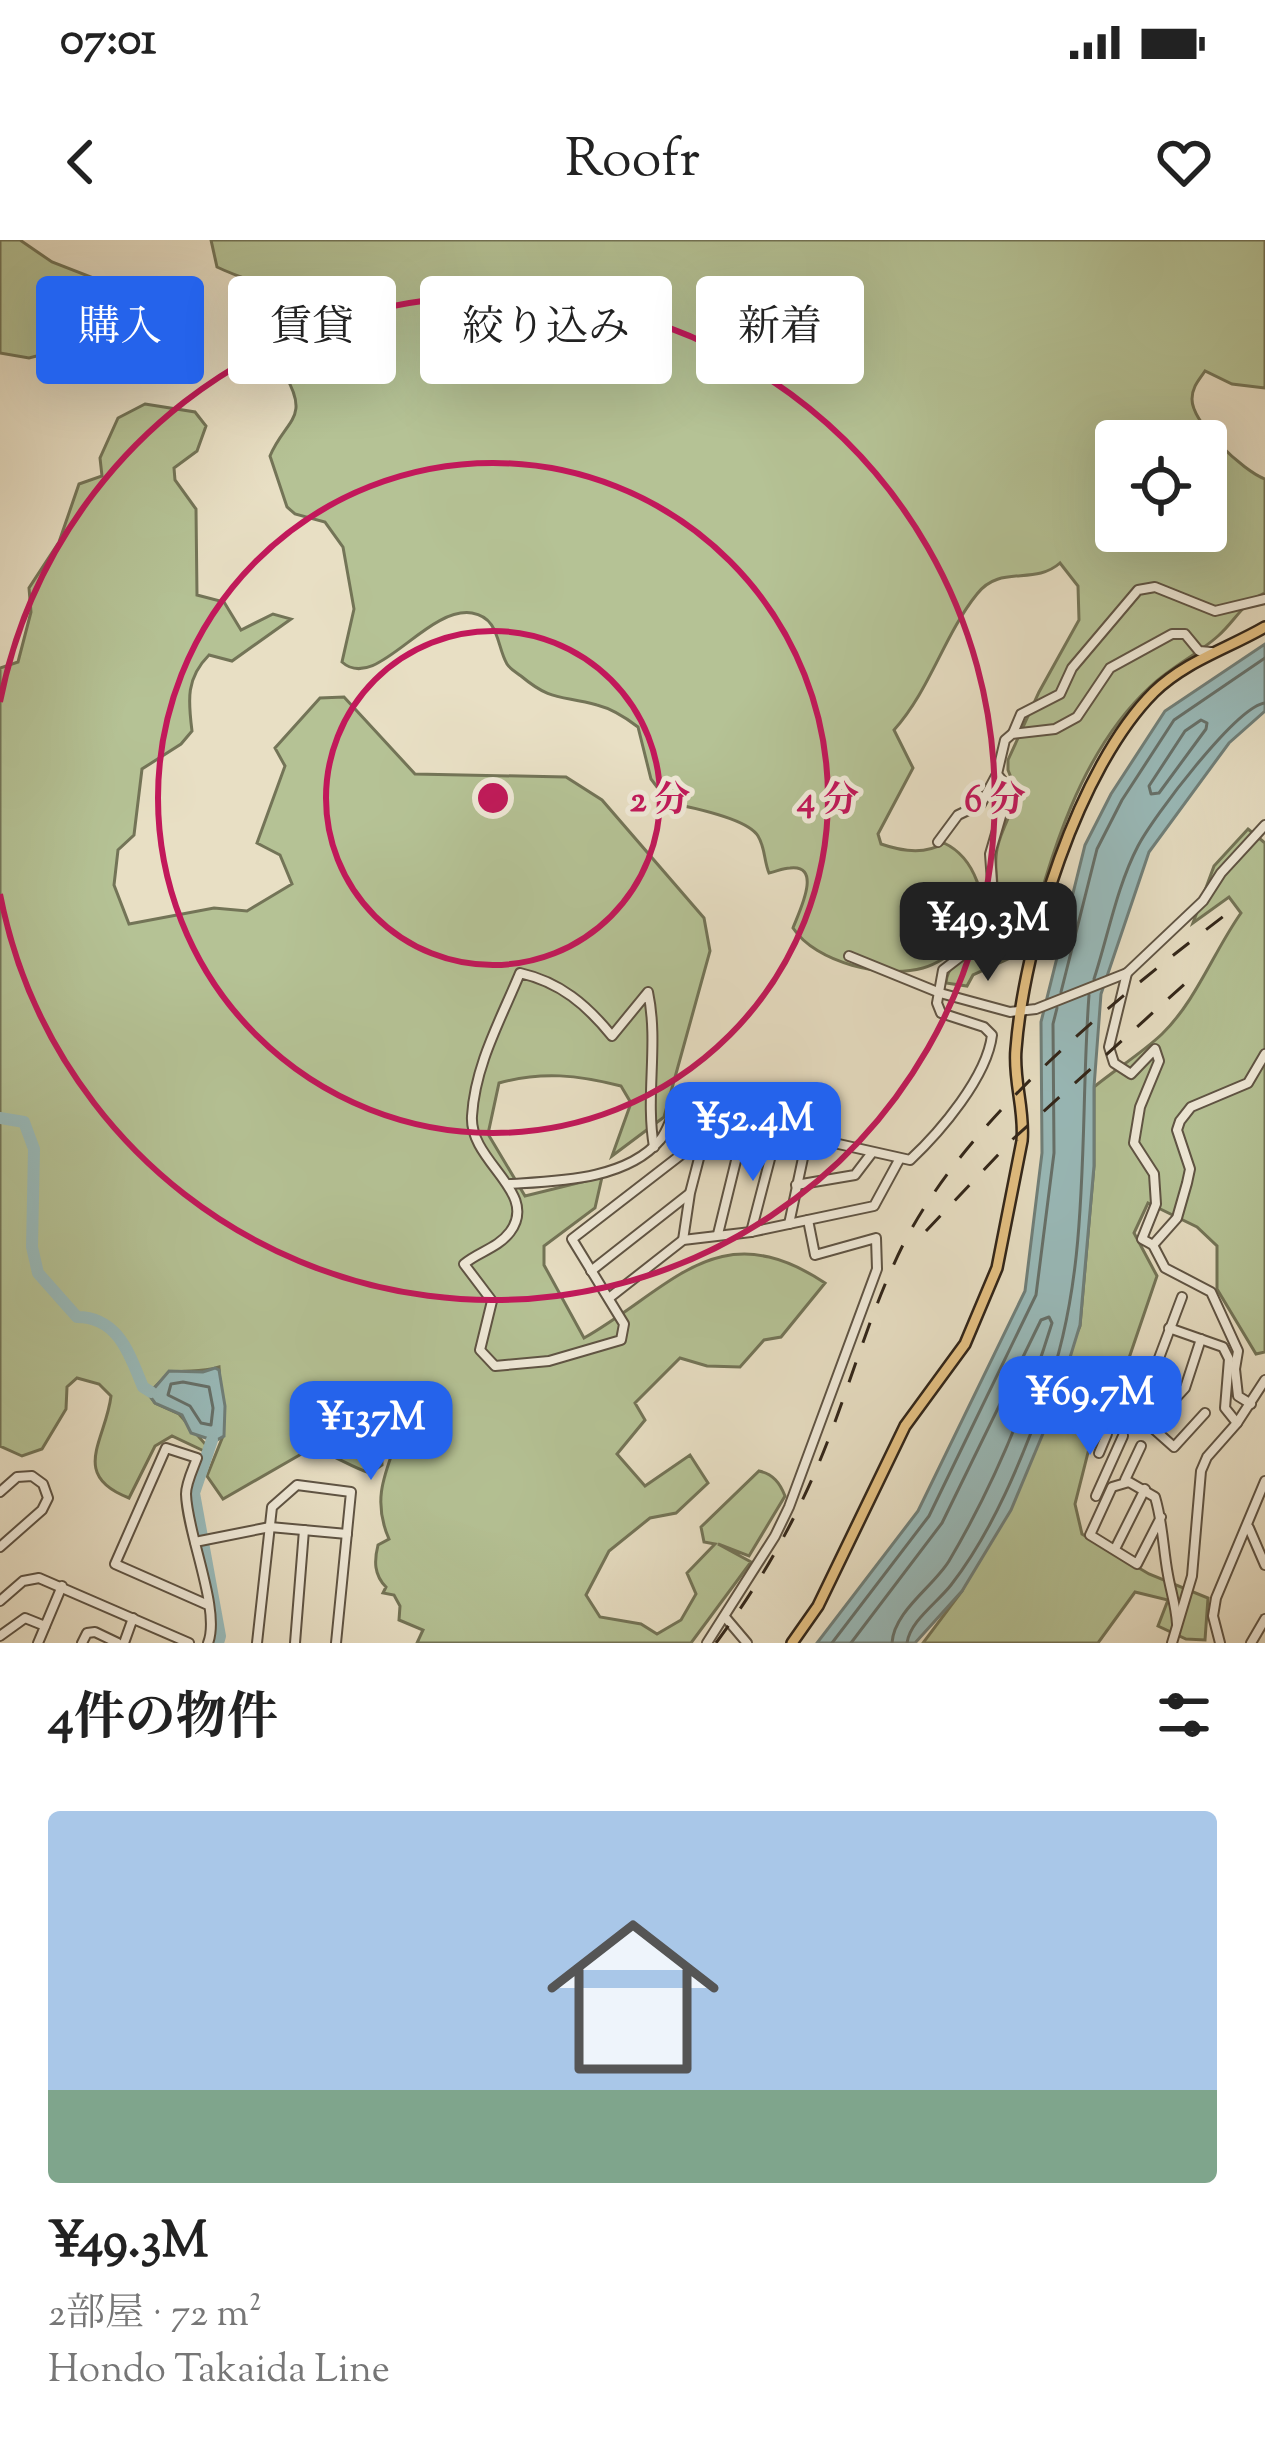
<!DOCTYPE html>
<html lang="ja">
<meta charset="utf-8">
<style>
:root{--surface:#fff;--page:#f6f6f6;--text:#222;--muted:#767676;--accent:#2563eb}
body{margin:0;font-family:"Sorts Mill Goudy","Noto Serif JP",serif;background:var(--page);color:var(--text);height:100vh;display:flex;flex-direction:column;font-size:45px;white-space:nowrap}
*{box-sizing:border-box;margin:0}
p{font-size:39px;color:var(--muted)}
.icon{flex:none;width:66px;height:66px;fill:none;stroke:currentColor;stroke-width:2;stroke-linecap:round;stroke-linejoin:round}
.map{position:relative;height:1403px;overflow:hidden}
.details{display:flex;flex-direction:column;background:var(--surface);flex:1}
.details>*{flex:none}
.hud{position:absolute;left:36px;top:36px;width:1194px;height:108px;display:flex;gap:24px}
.controls{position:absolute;left:1095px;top:180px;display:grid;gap:24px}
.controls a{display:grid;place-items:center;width:132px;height:132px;border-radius:12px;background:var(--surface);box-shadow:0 12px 48px #0002;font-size:60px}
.price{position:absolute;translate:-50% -102px;padding:0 27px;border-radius:24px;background:var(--accent);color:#fff;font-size:39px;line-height:78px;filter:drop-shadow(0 3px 6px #0008)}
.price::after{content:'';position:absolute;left:50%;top:72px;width:36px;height:27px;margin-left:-18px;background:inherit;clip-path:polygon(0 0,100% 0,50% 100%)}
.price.current{background:#222;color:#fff}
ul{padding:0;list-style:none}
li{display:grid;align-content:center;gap:24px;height:636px;padding:0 48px}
li span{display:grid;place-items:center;height:372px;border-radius:12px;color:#555}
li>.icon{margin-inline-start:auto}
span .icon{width:216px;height:216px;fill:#fffc;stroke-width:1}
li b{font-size:51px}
h2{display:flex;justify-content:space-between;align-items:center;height:144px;padding:0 48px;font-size:51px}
.tag{padding:0 42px;border-radius:12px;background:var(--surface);box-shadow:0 12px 48px #0002;font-size:42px;line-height:108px}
.tag.current{background:var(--accent);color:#fff}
.status{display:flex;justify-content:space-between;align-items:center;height:84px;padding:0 60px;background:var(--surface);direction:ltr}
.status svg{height:33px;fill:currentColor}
header{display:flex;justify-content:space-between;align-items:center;height:156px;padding:0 48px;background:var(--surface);font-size:54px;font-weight:600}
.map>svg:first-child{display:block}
</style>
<div class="status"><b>07:01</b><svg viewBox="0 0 49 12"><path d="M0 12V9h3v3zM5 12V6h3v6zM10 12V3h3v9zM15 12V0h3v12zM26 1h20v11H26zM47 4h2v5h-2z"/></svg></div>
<header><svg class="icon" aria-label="back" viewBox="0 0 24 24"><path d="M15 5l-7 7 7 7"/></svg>Roofr<svg class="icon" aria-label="heart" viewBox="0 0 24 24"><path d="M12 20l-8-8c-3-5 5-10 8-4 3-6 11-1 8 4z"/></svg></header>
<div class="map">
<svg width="1265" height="1403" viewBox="0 0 1265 1403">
<rect width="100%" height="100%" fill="#e8dfc4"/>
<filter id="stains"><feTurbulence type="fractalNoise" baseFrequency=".00167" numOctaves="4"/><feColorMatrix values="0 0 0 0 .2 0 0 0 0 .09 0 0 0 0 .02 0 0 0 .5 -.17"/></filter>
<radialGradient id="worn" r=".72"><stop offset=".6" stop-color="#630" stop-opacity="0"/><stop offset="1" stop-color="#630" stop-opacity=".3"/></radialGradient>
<g fill="#b5c295" stroke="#737457" stroke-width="3" fill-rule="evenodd">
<path d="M0 0H20L52 22 109 44 135 67 187 55V107L143 134 123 123 86 124 68 108 29 118 0 113Z"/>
<path d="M211 0H1265V148L1232 144 1205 131C1199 140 1192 147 1192 159 1192 183 1243 231 1265 239V353C1242 363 1236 380 1218 396 1198 414 1171 427 1151 446 1078 513 1050 619 1025 711L973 735 967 746 946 743C948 711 989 718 996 693 1004 667 994 643 996 617 997 598 1011 574 1018 555L1008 530V520L1039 452 1079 380 1078 346 1060 323C1034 346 1000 324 977 354 944 395 930 450 894 490L913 528 878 594 881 604C901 611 925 615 944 603 976 618 988 661 981 693 964 704 942 723 923 728 884 739 816 723 793 688 798 674 824 624 790 628 782 628 776 632 769 633 764 621 765 607 758 596 747 578 690 567 669 563L651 539 638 487C625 477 613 469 597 465 561 455 552 462 521 436 516 432 510 429 507 424 496 405 500 378 472 373 426 366 376 453 342 422L354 369 343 307 325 282 295 274 287 267 270 216C285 180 311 179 285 135L328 99 325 74C296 50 251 44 217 27ZM1116 201H1206V291H1116Z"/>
<path d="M145 164 195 172 206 186 197 211 174 228 175 240 196 269 197 355 224 362 241 390 273 374 291 379 232 421 209 415C186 438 188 460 192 491L181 504 142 529 134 595 118 610 114 645 129 684 214 668 247 671 292 644 280 615 257 603 285 526 275 508 320 458 344 457 415 534 566 537 602 560 704 678 710 711 664 877 612 916 631 863 621 846C578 835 542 831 499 843L488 894 525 956 602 937 595 968 544 1006V1025L584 1098C672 1048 718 972 825 1043L781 1097 764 1100 740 1127 707 1126 680 1118 635 1163 645 1180 617 1214 645 1246 690 1215 708 1243 676 1273 650 1278 609 1311 586 1355 600 1377 641 1384 657 1394 681 1380 696 1354 687 1333 715 1304 704 1302 701 1287 759 1231C773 1234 780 1243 785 1256L749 1316 718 1304 751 1322 691 1403H417L423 1390 399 1380 400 1366 394 1355 383 1353 386 1347C374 1335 374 1321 378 1305L389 1299C370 1256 388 1228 402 1186L381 1185 382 1225 370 1233C348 1226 333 1213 310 1209L223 1259 207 1236 223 1196 219 1127C185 1138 177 1118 149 1154L155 1163 179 1174 206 1205 204 1211 172 1196 155 1206 129 1258C69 1235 106 1200 111 1156L99 1144 77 1138 67 1147 66 1169 42 1209 22 1216 0 1206V428L18 422 31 372 29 348 59 302 79 244 102 236 100 218 118 178Z"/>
<path d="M1248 589 1265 603V1112L1256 1114 1217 1049V1006L1197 987 1148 963 1134 993 1157 1036 1129 1118 1104 1158 1096 1181 1075 1264 1082 1294 1149 1334 1208 1358 1205 1400 1186 1399 1158 1386 1168 1360 1135 1352 1098 1403H923L962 1351 1080 1086 1094 926V847C1116 829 1142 813 1162 794 1196 761 1214 711 1241 673L1229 657 1193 683 1214 626Z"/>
</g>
<g fill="#9bb" stroke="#6f7f7a" stroke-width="3">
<path d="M1265 404V471L1229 503 1149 612 1101 754 1094 847V926L1080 1085 1057 1160 1011 1270 962 1351 915 1403H817L918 1271 1025 1051 1042 913 1041 782 1085 605 1111 554 1165 471Z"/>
<path d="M215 1128 219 1130 225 1166 224 1196 215 1201 191 1193 182 1175 155 1163 143 1147 151 1152 169 1131 203 1132Z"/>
</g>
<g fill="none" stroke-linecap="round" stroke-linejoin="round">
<g stroke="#65706a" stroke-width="3">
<path d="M1201 480 1207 483 1206 489 1159 553 1151 554 1149 546 1185 491Z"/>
<path d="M1094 739C1108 696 1117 646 1138 606 1152 578 1237 466 1265 463"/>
<path d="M1061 752 1097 609 1122 560 1174 480 1265 418"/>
<path d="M183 1142 209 1147 213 1168 211 1185 201 1183 190 1166 168 1155 171 1144Z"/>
<path d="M832 1403 929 1276 1036 1055 1054 913 1053 784 1057 768"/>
<path d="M851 1403 942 1283 1041 1080 1049 1077 1052 1083C1026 1167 994 1245 949 1321 933 1347 894 1371 892 1403"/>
<path d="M907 1403C910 1381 937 1363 951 1345 993 1291 1021 1221 1045 1156 1092 1030 1079 888 1089 755"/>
</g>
<g stroke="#9bb" stroke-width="12">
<path d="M0 878 24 882 34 909 32 1007 38 1033 77 1077C119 1077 130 1116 143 1147L151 1152"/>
<path d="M212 1200 194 1253 220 1396 218 1403"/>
</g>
<defs>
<g id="minor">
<path d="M1013 493 1021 474 1060 454 1072 428 1138 350 1155 347 1215 371 1265 359"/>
<path d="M938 602 958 575 981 564 997 534"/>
<path d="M849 716 940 753 1010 772 1036 769 1127 733 1203 661 1221 633 1265 585"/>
<path d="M1127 733 1109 807 1114 823 1131 834 1155 809 1159 821 1140 867 1134 903 1154 934 1156 964 1142 999 1153 1005 1165 1028 1211 1052 1238 1111 1235 1129 1238 1156 1251 1164"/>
<path d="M654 907C645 855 659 804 648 752L612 796C587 765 560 742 520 733 501 779 475 825 472 876 469 922 540 952 510 992 498 1008 478 1012 464 1024L492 1061 480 1110 495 1126 549 1121 621 1100 624 1084 572 999 704 897"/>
<path d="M510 944C558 941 626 940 660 900 668 891 670 877 677 868L910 920C940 892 987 837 992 795L984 787 941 773 937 763 943 730 982 700 995 684 990 614 1009 549 997 534 1005 500 1012 494 1055 489 1077 477 1110 428 1172 394H1185L1199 411 1211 412"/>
<path d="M796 945 855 935 871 914"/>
<path d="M789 984 807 899"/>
<path d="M751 992 777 892"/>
<path d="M718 994 745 884"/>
<path d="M683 1000 690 953 710 876"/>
<path d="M1153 1005 1177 978 1187 943 1190 929 1177 890 1180 881 1191 867 1248 843 1265 814"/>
<path d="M591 1031 689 954"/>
<path d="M1182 1057 1153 1134 1128 1166 1174 1207 1205 1173"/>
<path d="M609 1058 683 1000 751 992 874 966 899 920"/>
<path d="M1169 1088 1223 1107 1229 1119 1225 1168 1237 1183"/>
<path d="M1150 1186 1185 1148 1201 1099"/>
<path d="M1099 1213 1107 1194"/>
<path d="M1125 1240 1141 1206"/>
<path d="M0 1252 17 1237 32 1236 43 1244 48 1258 42 1270 0 1307"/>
<path d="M1096 1256 1123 1196"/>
<path d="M1161 1277 1137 1324 1090 1295 1112 1247 1129 1242 1155 1257C1163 1283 1163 1309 1168 1335 1171 1352 1176 1366 1177 1384"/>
<path d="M1249 1288 1265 1325"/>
<path d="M195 1302 270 1287 347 1294"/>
<path d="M1115 1309 1145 1249"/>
<path d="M0 1361 23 1341 39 1338 189 1403"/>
<path d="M208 1365 115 1324 166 1208 197 1218C193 1229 186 1243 186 1254 187 1294 221 1370 208 1403"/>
<path d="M725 1377 747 1403"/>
<path d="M0 1396 25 1378 45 1386"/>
<path d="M38 1403 62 1346"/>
<path d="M82 1403 87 1393 95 1392 118 1403"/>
<path d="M124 1403 133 1378"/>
<path d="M257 1403 272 1267 297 1245 351 1252 336 1403"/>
<path d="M295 1403 304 1290"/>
<path d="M707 1403 775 1296 789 1267 877 1029 876 998 815 1015 808 980"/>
<path d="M1172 1403 1192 1336 1201 1231 1207 1217 1237 1183 1265 1140"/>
<path d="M1220 1403 1213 1376 1216 1358 1265 1241"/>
<path d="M1251 1403 1265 1379"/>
</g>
<path id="major" d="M792 1403 818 1366 905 1186 965 1104 997 1028 1022 901C1025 870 1013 840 1016 809 1024 703 1078 528 1154 452 1186 421 1227 409 1265 387"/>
</defs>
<use href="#minor" stroke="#5f5444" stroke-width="12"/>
<use href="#major" stroke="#312519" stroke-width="14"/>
<use href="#minor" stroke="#f0ead9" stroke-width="8"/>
<use href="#major" stroke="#e4c082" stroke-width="9"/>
<g stroke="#312519" stroke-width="3" stroke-dasharray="21 21" stroke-linecap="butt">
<path d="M926 991 1013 899 1199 731"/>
<path d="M716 1403C762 1341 799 1275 827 1203 853 1136 873 1063 906 999 973 872 1120 755 1233 669"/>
</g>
</g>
<g fill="none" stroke="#c2185b" stroke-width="6">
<circle cx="493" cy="558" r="167"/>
<circle cx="493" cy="558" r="335"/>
<path d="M0 462A502 502 0 1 1 0 654"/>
</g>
<circle cx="493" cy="558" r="18" fill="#c2185b" stroke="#f0ead9" stroke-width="6"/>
<g font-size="36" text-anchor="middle" font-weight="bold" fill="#c2185b" stroke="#f0ead9" stroke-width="10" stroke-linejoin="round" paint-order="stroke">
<text x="660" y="571">2 分</text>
<text x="828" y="571">4 分</text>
<text x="995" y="571">6 分</text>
</g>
<rect width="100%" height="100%" filter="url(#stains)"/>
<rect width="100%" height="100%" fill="url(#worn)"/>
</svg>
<div class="controls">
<a><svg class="icon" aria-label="locate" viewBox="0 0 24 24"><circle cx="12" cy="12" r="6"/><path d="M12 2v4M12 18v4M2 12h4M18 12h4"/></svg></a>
</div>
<b class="price current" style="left:988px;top:744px">¥49.3M</b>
<b class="price" style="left:753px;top:944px">¥52.4M</b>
<b class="price" style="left:1090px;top:1218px">¥69.7M</b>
<b class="price" style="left:371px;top:1243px">¥137M</b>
<div class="hud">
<a class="tag current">購入</a>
<a class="tag">賃貸</a>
<a class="tag">絞り込み</a>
<a class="tag">新着</a>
</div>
</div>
<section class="details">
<h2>4件の物件<svg class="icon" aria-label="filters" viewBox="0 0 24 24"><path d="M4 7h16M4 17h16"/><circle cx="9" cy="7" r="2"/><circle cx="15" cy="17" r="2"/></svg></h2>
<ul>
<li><span style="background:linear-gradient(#a9c7e8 75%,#7fa58c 0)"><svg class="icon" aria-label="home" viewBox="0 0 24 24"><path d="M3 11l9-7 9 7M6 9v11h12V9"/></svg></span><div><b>¥49.3M</b><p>2部屋 · 72 m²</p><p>Hondo Takaida Line</p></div></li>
</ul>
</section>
